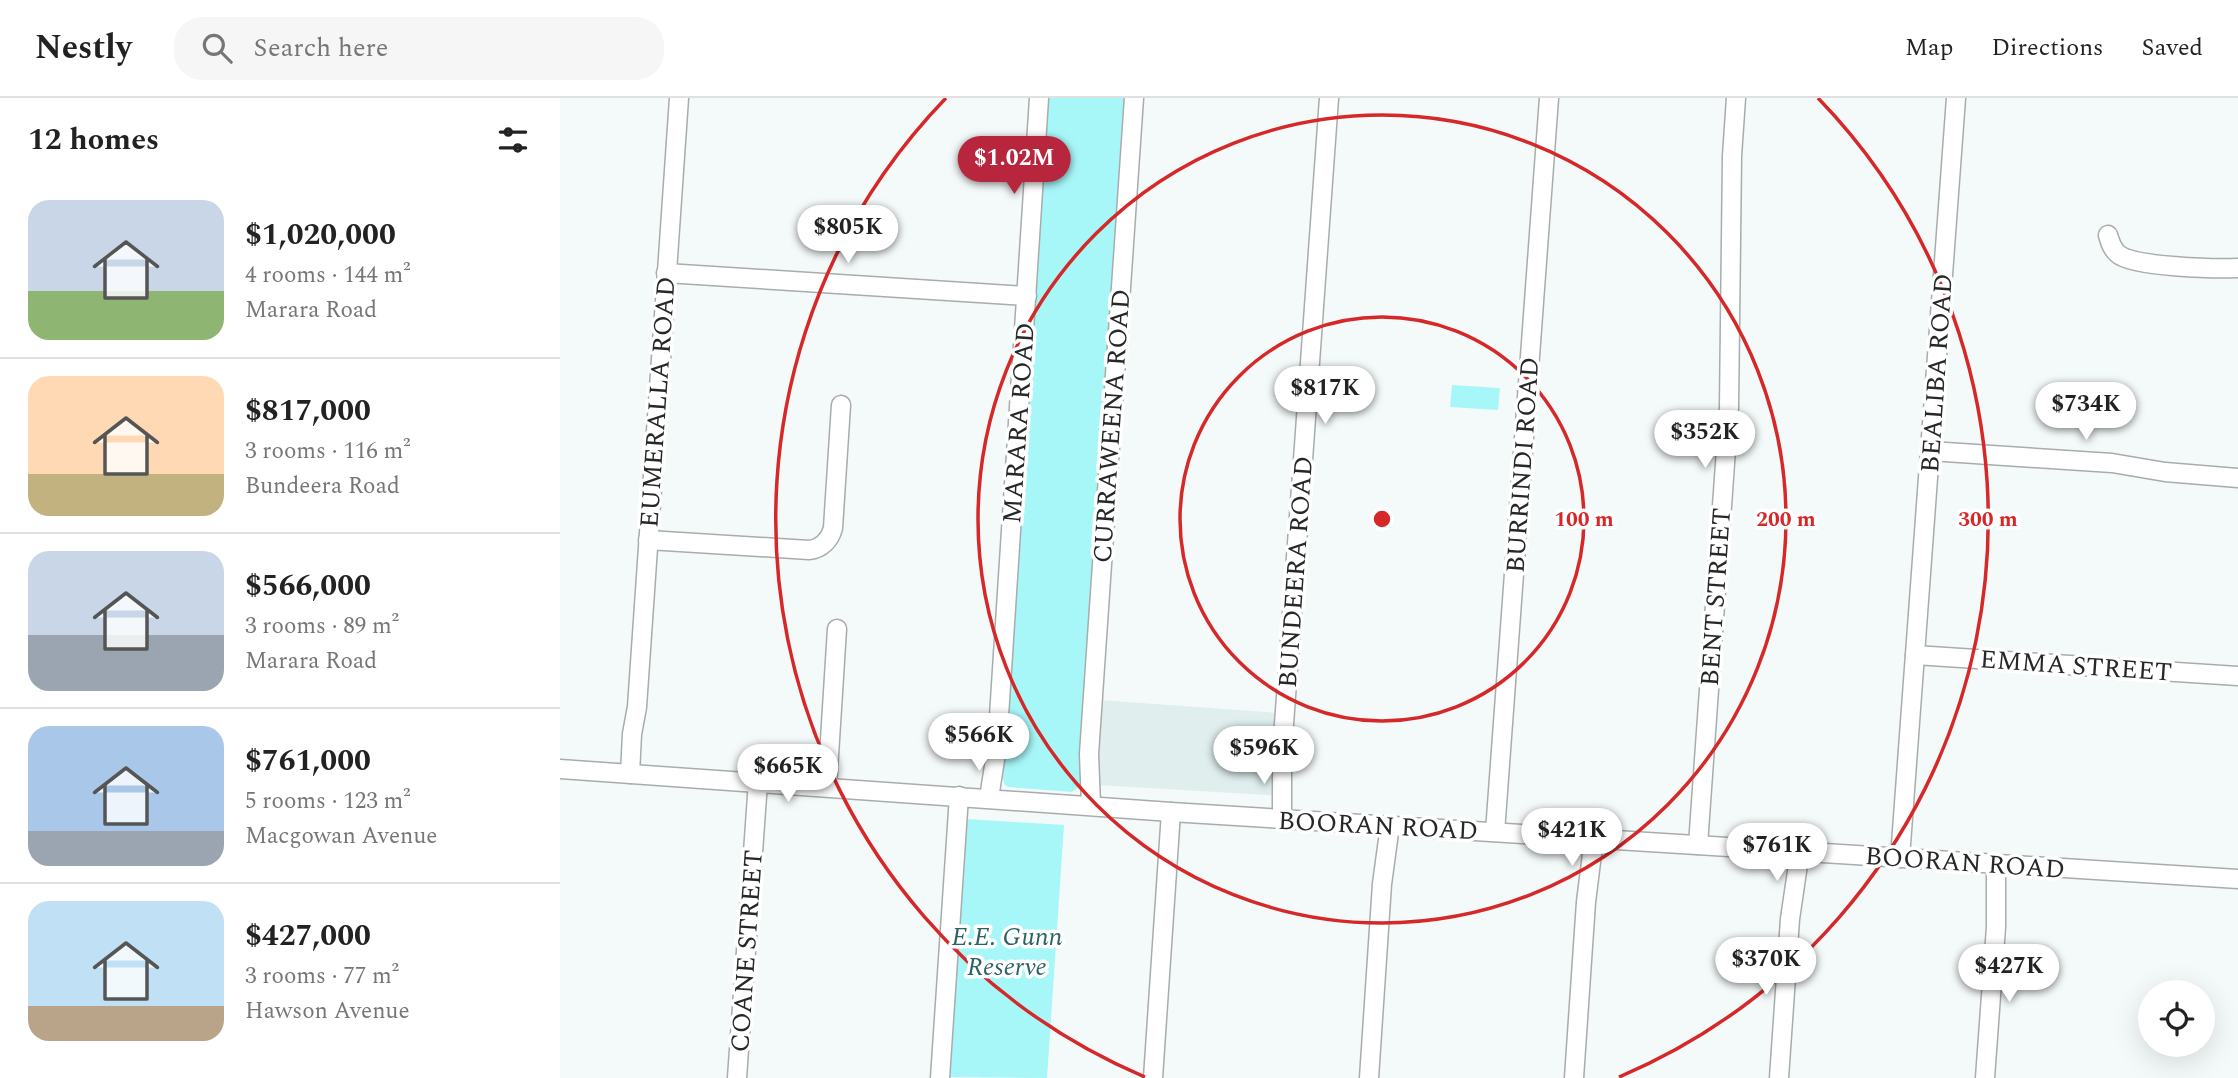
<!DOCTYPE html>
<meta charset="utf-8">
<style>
:root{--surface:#fff;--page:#f6f6f6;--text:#222;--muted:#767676;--line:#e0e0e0;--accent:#b8263e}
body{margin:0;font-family:Spectral,serif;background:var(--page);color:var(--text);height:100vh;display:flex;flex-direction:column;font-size:26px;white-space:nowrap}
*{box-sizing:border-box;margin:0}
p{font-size:23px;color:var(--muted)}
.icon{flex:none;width:38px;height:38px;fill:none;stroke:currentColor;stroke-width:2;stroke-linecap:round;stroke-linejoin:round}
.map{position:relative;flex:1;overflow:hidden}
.sheet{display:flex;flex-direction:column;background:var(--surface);width:560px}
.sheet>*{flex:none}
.controls{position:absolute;left:1578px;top:882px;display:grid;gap:14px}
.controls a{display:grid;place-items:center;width:77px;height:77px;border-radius:50%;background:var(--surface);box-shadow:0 7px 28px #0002;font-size:35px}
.price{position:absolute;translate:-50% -60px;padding:0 16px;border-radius:24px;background:#fff;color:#222;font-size:23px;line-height:46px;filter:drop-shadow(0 2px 4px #0008)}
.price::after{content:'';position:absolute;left:50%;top:42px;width:21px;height:16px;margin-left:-10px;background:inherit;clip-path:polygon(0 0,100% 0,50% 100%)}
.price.current{background:var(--accent);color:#fff}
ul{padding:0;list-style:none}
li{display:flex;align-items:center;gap:21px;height:175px;padding:0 28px}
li+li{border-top:2px solid var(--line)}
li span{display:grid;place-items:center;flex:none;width:196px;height:140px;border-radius:21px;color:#555}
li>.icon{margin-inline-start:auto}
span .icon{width:84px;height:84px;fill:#fffc;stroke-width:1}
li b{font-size:30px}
h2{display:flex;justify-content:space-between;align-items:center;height:84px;padding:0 28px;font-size:30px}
header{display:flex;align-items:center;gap:42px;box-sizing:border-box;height:98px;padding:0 35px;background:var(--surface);border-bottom:2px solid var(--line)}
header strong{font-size:33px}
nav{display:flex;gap:38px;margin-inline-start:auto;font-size:24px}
.search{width:490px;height:63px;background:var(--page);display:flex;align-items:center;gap:18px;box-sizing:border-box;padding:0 24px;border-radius:28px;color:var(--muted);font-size:26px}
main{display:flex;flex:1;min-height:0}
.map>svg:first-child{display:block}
</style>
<header>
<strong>Nestly</strong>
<div class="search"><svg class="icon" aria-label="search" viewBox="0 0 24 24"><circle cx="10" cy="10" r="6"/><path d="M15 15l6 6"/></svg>Search here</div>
<nav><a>Map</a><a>Directions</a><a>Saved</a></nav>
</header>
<main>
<section class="sheet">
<h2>12 homes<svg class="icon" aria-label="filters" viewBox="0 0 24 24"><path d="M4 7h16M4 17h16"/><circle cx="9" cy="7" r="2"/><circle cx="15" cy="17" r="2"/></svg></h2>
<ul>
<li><span style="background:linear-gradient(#c9d6e8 65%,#8fb573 0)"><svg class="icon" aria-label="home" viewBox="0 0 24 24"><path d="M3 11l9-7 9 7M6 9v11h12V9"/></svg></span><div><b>$1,020,000</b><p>4 rooms · 144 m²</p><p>Marara Road</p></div></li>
<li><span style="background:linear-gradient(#ffd9b3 70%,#c2b280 0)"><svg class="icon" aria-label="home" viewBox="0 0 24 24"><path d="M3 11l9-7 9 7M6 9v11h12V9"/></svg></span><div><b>$817,000</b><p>3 rooms · 116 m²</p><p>Bundeera Road</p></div></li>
<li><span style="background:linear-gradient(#c9d6e8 60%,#9aa5b1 0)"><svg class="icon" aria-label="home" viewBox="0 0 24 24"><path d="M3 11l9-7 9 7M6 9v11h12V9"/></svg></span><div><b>$566,000</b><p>3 rooms · 89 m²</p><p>Marara Road</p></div></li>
<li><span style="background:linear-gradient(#a9c7e8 75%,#9aa5b1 0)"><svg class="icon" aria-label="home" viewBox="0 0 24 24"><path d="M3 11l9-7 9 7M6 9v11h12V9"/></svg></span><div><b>$761,000</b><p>5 rooms · 123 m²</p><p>Macgowan Avenue</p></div></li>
<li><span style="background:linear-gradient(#bfe0f5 75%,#b9a48a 0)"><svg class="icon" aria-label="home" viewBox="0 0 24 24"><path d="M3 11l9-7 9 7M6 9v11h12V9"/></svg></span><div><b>$427,000</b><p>3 rooms · 77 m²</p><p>Hawson Avenue</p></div></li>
</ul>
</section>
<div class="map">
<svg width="1678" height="980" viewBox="0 0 1678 980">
<rect width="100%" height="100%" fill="#f4f9f9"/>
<path fill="#e0eeee" d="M526 601 732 616 727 698 520 686Z"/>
<g fill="#a7f7f9">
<path d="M486 0H566L520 688 512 694 448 689 444 686 443 680Z"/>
<path d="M892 287 940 290 938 312 890 309Z"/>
<path d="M407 721 504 727 487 980 389 979Z"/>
</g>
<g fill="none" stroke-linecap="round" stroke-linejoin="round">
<defs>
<g id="minor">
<path d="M1548 137C1550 144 1552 151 1558 156 1573 169 1656 171 1678 170"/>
<path d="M106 175 467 198"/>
<path d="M1370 353 1552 365 1605 374 1678 380"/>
<path d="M88 442 249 452C261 451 270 442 273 430L281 307"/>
<path d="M1355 557 1678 578"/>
<path d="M0 671 611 714 1678 781"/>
<path d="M70 676 72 636 77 609 119 0"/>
<path d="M267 689 277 531"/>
<path d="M429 700 437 649 479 0"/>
<path d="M531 707 529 656 574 0"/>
<path d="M722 721V654L769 0"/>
<path d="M935 734 989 0"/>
<path d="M1138 747 1169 309 1172 58 1176 0"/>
<path d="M1340 760 1396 0"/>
<path d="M177 980 198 684"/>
<path d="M380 980 399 698"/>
<path d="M593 980 611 714"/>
<path d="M809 980 822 786 830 727"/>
<path d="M1014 980 1026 804 1034 740"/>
<path d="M1219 980 1230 821 1240 753"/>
<path d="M1425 980 1436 829V766"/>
</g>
</defs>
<use href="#minor" stroke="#a8acad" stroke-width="21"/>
<use href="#minor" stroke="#fff" stroke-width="18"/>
</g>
<g fill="none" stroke="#d62828" stroke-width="3.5">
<circle cx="822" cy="421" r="202"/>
<circle cx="822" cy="421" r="404"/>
<path d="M585 979A606 606 0 0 1 386 0M1258 0A606 606 0 0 1 1059 979"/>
</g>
<g text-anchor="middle" stroke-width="7" stroke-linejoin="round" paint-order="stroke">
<g font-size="26" fill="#262727" stroke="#fff">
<text transform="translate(1376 275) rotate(-86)" y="9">BEALIBA ROAD</text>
<text transform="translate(97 304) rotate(-86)" y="9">EUMERALLA ROAD</text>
<text transform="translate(458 325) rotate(-86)" y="9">MARARA ROAD</text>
<text transform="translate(551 328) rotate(-86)" y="9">CURRAWEENA ROAD</text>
<text transform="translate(962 367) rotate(-86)" y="9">BURRINDI ROAD</text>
<text transform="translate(735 474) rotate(-86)" y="9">BUNDEERA ROAD</text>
<text transform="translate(1155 499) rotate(-86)" y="9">BENT STREET</text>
<text transform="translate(1516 567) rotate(4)" y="9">EMMA STREET</text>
<text transform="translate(818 727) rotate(3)" y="9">BOORAN ROAD</text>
<text transform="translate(1405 764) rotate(4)" y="9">BOORAN ROAD</text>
<text transform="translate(186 853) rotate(-86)" y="9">COANE STREET</text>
</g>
<g font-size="26" font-style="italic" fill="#2b6264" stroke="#fff">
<text x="447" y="847">E.E. Gunn<tspan x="447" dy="30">Reserve</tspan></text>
</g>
</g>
<circle cx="822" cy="421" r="10" fill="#d62828" stroke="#fff" stroke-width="3.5"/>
<g font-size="21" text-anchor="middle" font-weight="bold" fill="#d62828" stroke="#fff" stroke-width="7" stroke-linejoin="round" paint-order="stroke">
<text x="1024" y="428">100 m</text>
<text x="1226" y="428">200 m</text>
<text x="1428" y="428">300 m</text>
</g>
</svg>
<div class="controls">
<a><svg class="icon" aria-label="locate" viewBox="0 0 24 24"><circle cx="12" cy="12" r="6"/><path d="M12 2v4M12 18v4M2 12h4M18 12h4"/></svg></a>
</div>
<b class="price current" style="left:454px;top:98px">$1.02M</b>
<b class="price" style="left:288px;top:167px">$805K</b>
<b class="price" style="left:765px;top:328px">$817K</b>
<b class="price" style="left:1526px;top:344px">$734K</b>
<b class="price" style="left:1145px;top:372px">$352K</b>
<b class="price" style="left:419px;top:675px">$566K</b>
<b class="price" style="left:704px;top:688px">$596K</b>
<b class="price" style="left:228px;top:706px">$665K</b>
<b class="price" style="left:1012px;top:770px">$421K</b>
<b class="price" style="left:1217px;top:785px">$761K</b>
<b class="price" style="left:1206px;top:899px">$370K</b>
<b class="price" style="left:1449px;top:906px">$427K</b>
</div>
</main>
